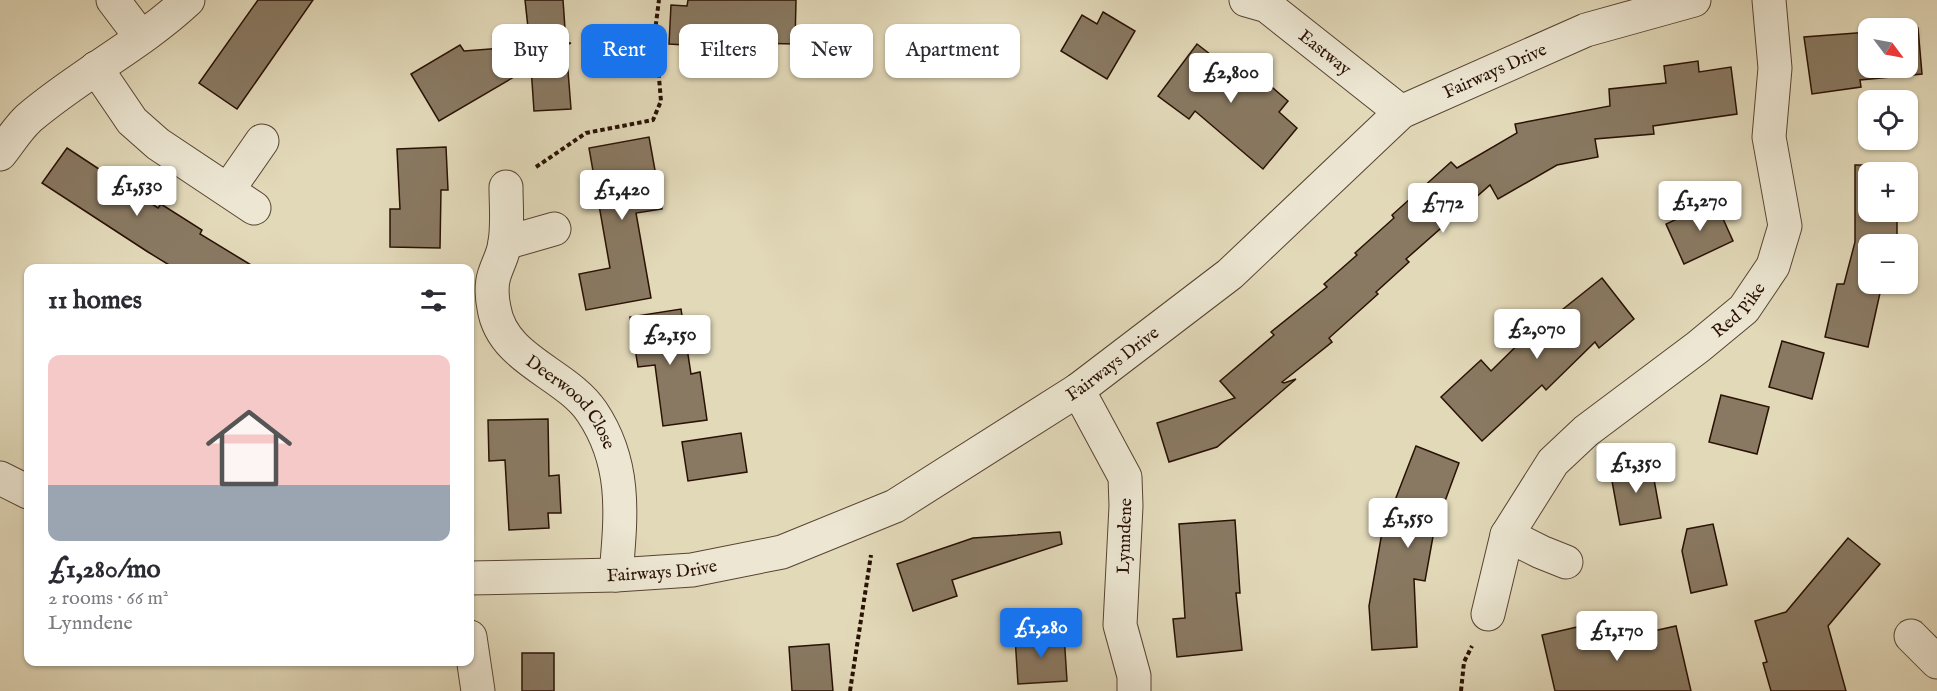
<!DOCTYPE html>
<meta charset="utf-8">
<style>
:root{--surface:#fff;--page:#f2f2f3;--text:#2b2b33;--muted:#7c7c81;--line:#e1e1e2;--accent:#1a73e8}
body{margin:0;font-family:"IM FELL English",serif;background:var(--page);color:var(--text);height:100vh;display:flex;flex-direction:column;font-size:22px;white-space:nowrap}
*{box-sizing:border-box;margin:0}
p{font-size:20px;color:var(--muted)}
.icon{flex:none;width:33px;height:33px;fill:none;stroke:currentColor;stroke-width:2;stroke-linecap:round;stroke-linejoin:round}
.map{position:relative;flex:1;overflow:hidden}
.sheet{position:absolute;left:24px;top:264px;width:450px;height:402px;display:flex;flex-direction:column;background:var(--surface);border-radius:12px;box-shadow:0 2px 4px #0004}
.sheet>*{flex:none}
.banner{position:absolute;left:492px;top:24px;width:570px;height:54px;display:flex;gap:12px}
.needle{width:39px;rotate:122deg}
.fabs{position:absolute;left:1858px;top:18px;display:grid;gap:12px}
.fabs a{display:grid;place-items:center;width:60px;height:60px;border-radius:12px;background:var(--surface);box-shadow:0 2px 4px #0004;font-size:30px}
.price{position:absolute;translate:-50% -51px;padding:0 14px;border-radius:6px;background:#fff;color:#222;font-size:20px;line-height:39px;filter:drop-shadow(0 2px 3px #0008)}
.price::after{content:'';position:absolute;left:50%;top:36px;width:18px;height:14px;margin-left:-9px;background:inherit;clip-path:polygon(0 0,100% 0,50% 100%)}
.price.active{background:var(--accent);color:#fff}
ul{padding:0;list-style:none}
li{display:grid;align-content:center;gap:12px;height:318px;padding:0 24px}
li+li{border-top:2px solid var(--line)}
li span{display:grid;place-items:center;height:186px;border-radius:12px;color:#555}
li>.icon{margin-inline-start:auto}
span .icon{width:108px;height:108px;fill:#fffc;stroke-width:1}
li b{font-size:26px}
h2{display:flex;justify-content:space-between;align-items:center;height:72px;padding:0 24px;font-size:26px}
.chip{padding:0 21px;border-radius:12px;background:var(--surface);box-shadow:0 2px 4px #0004;font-size:21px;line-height:54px}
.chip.active{background:var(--accent);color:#fff}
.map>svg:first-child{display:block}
</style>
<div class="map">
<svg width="1937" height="691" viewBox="0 0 1937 691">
<rect width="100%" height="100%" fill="#e2d9b9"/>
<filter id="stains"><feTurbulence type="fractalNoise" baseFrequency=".00333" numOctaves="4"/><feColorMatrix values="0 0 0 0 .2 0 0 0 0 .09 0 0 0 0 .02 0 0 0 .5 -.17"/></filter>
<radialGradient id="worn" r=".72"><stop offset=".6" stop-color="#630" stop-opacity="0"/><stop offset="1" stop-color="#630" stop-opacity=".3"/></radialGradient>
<g fill="#897962" stroke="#291104" stroke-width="1.5">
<path d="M258 0H313L237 109 199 83Z"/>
<path d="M525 0H563L566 43H571L566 45 571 109 534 111 531 67 439 121 411 74 460 45 464 51 530 46Z"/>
<path d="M688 0H796L795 44 716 42V47L669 44 671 5 687 6Z"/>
<path d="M1103 12 1135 31 1107 79 1061 51 1082 15 1097 24Z"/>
<path d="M1907 28H1918L1922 74 1860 80 1861 87 1812 94 1804 37 1869 32V68H1908Z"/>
<path d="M1197 44 1237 75 1245 64 1288 101 1279 112 1297 128 1263 169 1195 111 1189 119 1158 96Z"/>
<path d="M1698 61 1699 72 1731 67 1737 114 1653 126 1654 134 1595 139 1598 157 1557 165 1498 199 1490 185 1406 259 1409 262 1376 292 1378 294 1329 338 1332 342 1282 382 1284 383 1296 379 1217 447 1169 462 1157 423 1235 398 1220 381 1274 335 1271 332 1327 287 1324 284 1357 255 1355 253 1394 218 1392 215 1451 162 1457 168 1517 133 1515 124 1610 106 1609 89 1666 83 1664 66Z"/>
<path d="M649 137 662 209 636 213 651 298 586 310 579 274 610 268 589 148Z"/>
<path d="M446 147 448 190H441L440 248 390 247V209H400L397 149Z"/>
<path d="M67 148 158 208 161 204 202 230 200 234 256 268H174L148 252 42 183Z"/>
<path d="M1855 165H1897V172H1869V212H1897V236L1902 238 1900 244H1869V284H1890L1889 286 1882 284 1868 347 1825 337 1837 284H1844L1855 242Z"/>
<path d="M1715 201 1733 241 1684 264 1666 224Z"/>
<path d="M1602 278 1634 319 1599 348 1595 342 1546 390 1542 385 1482 441 1441 397 1481 360 1491 371 1545 318 1548 321Z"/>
<path d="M681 309 691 374 700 372 707 420 663 426 655 365 638 367 630 317Z"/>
<path d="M1782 341 1824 353 1812 399 1769 387Z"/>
<path d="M1721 395 1769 407 1757 454 1709 442Z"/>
<path d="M548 419 549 476 559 475 561 513H548L549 528 509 530 505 460 489 461 488 420Z"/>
<path d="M741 433 747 472 688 481 682 442Z"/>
<path d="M1416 446 1459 463 1434 531 1425 581 1414 579 1417 647 1372 650 1369 606 1384 521H1387Z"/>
<path d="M1651 463 1661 518 1620 525 1610 470Z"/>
<path d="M1235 520 1240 593H1236L1242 650 1177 657 1173 619 1185 618 1179 524Z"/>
<path d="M1713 524 1727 585 1691 593 1682 551 1687 529Z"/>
<path d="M1060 532 1062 544 952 580 957 596 913 611 897 564 973 538Z"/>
<path d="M1848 538 1880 564 1828 626 1846 691H1771L1763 663 1767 662 1755 621 1786 612Z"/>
<path d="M1586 625 1591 645 1676 626 1691 691H1555L1542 635Z"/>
<path d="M1064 634 1067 681 1018 684 1015 637Z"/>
<path d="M829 644 833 691H792L789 647Z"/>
<rect x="522" y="653" width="32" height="38"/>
</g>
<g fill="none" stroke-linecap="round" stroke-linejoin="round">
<defs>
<g id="minor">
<path d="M113 0 141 37"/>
<path id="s1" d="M1246 0 1267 6 1401 112"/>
<path d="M96 68 132 121 158 144 254 208"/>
<path d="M0 154C9 143 18 128 29 118 79 75 140 45 188 0"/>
<path id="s2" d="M506 187C506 205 508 224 505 242 504 254 497 265 494 276 491 285 492 299 494 308 502 360 566 373 592 412 627 464 621 516 616 575"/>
<path d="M228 190 262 141"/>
<path d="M505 243 554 229"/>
<path d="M1078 390 1125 477 1126 506 1120 625 1134 676V691"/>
<path d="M0 478 28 492"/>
<path d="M1507 535 1541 552 1566 562"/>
<path id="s3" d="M470 578 616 575 692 570 782 552 895 506 1078 390 1230 274 1401 112 1586 30 1694 0"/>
<path id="s4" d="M1488 614 1507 535 1553 462 1586 431 1698 347 1744 309 1773 266 1785 226 1769 137 1775 68 1769 0"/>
<path d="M1911 636 1937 662"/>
<path d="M470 637 478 691"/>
</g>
</defs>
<use href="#minor" stroke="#574331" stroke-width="35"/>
<g stroke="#291104" stroke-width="4" stroke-dasharray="4.5 3" stroke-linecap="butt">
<path d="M536 167 586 133 653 120 661 101 655 31 659 0"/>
<path d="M850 691 871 555"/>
<path d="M1461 691 1464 662 1472 646"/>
</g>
<use href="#minor" stroke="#ece6d2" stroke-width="33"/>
</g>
<g text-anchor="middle" stroke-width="4.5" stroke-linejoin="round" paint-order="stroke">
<g font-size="18" fill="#291104" stroke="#ece6d2">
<text dy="6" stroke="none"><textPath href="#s1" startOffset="96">Eastway</textPath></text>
<text dy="6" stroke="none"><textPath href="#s3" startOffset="1182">Fairways Drive</textPath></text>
<text dy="6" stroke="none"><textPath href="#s4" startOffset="408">Red Pike</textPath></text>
<text dy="6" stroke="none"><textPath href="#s3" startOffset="696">Fairways Drive</textPath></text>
<text dy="6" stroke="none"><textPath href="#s2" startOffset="248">Deerwood Close</textPath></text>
<text transform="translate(1124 536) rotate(-88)" y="6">Lynndene</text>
<text dy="6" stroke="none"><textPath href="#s3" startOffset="192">Fairways Drive</textPath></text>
</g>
</g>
<rect width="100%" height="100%" filter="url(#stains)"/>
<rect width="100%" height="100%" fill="url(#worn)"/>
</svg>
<div class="fabs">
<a><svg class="needle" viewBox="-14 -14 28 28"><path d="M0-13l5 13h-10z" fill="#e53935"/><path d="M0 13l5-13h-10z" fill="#7c7c81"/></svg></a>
<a><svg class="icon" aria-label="locate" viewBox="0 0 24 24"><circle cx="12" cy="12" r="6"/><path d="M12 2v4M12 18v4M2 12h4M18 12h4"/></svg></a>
<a>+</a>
<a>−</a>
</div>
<b class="price" style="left:1231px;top:104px">£2,800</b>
<b class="price" style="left:137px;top:217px">£1,530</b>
<b class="price" style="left:622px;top:221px">£1,420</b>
<b class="price" style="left:1700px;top:232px">£1,270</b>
<b class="price" style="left:1443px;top:234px">£772</b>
<b class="price" style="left:1537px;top:360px">£2,070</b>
<b class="price" style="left:670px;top:366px">£2,150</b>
<b class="price" style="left:1636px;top:494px">£1,350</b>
<b class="price" style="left:1408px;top:549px">£1,550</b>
<b class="price active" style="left:1041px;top:659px">£1,280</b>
<b class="price" style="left:1617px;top:662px">£1,170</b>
<div class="banner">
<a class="chip">Buy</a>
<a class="chip active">Rent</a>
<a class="chip">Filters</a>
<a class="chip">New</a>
<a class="chip">Apartment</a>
</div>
<section class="sheet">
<h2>11 homes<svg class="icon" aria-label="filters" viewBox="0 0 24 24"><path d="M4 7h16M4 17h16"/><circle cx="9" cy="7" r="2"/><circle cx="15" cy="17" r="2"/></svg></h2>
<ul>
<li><span style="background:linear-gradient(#f6c9c9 70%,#9aa5b1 0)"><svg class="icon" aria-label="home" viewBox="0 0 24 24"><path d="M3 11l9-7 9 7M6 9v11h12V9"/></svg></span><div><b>£1,280/mo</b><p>2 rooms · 66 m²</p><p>Lynndene</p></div></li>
</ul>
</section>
</div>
